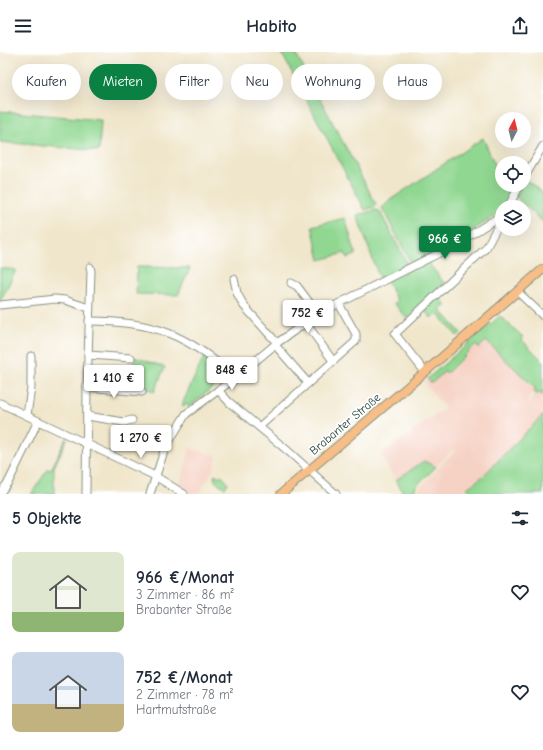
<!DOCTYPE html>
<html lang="de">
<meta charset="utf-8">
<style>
:root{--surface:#fff;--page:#f2f2f3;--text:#1f2937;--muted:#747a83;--accent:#0b8043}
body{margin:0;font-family:"Comic Neue",sans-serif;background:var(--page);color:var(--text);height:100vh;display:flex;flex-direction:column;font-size:15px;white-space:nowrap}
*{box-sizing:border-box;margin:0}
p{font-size:13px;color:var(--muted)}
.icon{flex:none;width:22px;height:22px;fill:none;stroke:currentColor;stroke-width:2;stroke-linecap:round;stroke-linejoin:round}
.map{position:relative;height:442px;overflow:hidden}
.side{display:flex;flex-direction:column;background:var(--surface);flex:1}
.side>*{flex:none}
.guide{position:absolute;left:12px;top:12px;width:519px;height:36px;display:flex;gap:8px}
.needle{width:26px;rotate:7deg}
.tools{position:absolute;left:495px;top:60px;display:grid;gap:8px}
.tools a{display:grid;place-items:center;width:36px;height:36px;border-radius:50%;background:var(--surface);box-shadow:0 4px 16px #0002;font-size:20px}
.price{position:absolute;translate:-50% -34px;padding:0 9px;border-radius:4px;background:#fff;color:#222;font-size:13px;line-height:26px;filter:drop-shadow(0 1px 2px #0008)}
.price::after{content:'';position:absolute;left:50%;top:24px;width:12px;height:9px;margin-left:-6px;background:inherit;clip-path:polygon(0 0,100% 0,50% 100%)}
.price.active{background:var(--accent);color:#fff}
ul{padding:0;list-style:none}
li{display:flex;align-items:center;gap:12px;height:100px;padding:0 12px}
li span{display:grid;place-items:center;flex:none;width:112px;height:80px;border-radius:8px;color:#555}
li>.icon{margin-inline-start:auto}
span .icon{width:48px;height:48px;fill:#fffc;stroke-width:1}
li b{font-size:17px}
h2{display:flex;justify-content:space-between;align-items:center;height:48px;padding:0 12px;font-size:17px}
.chip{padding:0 14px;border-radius:18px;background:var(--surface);box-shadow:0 4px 16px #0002;font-size:14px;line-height:36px}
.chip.active{background:var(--accent);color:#fff}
header{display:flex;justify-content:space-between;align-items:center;height:52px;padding:0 12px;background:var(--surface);font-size:18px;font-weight:800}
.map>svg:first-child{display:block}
</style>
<header><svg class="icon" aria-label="menu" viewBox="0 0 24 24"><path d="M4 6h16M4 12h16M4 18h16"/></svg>Habito<svg class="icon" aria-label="share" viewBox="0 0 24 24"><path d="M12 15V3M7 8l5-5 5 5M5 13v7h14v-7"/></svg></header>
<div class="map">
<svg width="543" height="442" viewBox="0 0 543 442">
<rect width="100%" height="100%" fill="#fff"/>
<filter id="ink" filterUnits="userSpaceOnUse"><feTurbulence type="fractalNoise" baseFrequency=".025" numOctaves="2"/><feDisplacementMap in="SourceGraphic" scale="8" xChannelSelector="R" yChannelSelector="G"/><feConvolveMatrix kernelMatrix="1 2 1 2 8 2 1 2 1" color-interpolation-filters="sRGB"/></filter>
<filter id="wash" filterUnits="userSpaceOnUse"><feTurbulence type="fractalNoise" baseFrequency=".012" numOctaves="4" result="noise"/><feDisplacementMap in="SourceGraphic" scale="16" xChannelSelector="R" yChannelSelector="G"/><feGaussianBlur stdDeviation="0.9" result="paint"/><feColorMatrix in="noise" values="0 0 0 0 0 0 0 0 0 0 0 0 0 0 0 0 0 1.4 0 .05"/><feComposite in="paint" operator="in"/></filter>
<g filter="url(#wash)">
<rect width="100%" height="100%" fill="#f0e6cb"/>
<g fill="#f6d2c4">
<path d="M486 288 535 336 534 340 530 342 529 345 528 352H530L532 346 536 342 540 341 543 344V363L482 425 459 442H416L419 436 456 398 454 396 436 415 424 409 396 428 381 403 445 356 423 330 427 327 430 330 445 319 448 321 476 293Z"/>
<path d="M190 396 215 403 217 405 213 418 199 442H191L179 434Z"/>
</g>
<g fill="#90d791" stroke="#588a62">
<path d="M281 0H295L376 152 374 155 365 158Z"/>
<path d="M0 59 101 68 99 99 0 90Z"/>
<path d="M483 86 502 129V133H504L510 146 504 155H502V160L452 191 414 211 410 209 382 156 390 148Z"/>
<path d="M525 127 543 141V170L516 145 522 133H524Z"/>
<path d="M376 158 380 160 407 211 406 215 380 228 357 163Z"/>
<path d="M345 166 356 203 347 206 345 201 320 208 312 174Z"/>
<path d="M427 209 445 232 407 267 394 251 397 249 387 229Z"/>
<path d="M137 215 190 216 178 243 136 242Z"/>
<path d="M0 216 16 218 0 250Z"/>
<path d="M438 244 446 253 440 258 461 281 457 284 437 261 431 266 424 258Z"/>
<path d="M500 264 523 285 521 287 543 309V344L540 341 536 342 534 340 535 336 486 289 479 296 475 293 447 321 445 319 433 330H430L427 327Z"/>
<path d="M134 305 165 315 154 340 142 334H133L135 311 133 308Z"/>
<path d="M204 305 225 321V325L189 355 187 352 183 355V350Z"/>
<path d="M543 363V442H473L467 436 482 425Z"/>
<path d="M66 386 67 387 54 415V442H31L48 417 51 418Z"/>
<path d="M424 409 436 415 416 434 413 442H404L396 428Z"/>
<path d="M216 422 218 425 221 423 228 431 225 436 215 429 214 424Z"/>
</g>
</g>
<g filter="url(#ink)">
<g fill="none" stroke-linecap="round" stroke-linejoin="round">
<defs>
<g id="minor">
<path d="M524 126 543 94"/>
<path d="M508 155 520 133"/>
<path d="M234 227 237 241 244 254 277 291"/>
<path d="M291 231 297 234 318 262"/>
<path d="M518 240 543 264"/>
<path d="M0 253 55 247 65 248 89 256"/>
<path d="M89 269C152 269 188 282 235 326"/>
<path d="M306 271 333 309"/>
<path d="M275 293 308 331"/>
<path d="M88 303 131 306"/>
<path d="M425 320 395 282 486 196 502 166"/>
<path d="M87 335 142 340"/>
<path d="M218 338 229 350 288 399 336 442"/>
<path d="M0 351 155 424 184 442"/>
<path d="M27 363 31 336V304"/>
<path d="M87 364 124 370 132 368"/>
<path d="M259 375 356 289V282L339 252"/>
<path d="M0 441 9 429 38 369"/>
<path d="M86 442 87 335 91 219 90 215"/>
<path d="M150 442 165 396 186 362 235 326 277 291 318 262 453 194 502 163"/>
</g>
<path id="major" d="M281 442 425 320 543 217"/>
</defs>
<use href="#minor" stroke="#889280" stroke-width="9"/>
<use href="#major" stroke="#889280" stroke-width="10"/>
<use href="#minor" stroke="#fff" stroke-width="7"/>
<use href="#major" stroke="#f7be87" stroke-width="8"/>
</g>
</g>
<g text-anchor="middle" stroke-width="3.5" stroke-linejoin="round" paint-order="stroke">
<g font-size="12" fill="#1f3d34" stroke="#fff">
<text transform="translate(345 372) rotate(-40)" y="4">Brabanter Straße</text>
</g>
</g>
</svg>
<div class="tools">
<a><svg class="needle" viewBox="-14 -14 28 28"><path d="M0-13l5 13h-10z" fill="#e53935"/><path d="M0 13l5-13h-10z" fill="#747a83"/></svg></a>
<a><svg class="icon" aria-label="locate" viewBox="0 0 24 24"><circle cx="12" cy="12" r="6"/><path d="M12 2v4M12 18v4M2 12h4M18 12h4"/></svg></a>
<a><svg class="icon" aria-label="layers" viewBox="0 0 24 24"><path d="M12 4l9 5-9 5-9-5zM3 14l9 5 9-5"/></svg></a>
</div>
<b class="price active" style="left:445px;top:208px">966 €</b>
<b class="price" style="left:308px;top:282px">752 €</b>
<b class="price" style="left:232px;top:339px">848 €</b>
<b class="price" style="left:114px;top:347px">1 410 €</b>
<b class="price" style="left:141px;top:407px">1 270 €</b>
<div class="guide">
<a class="chip">Kaufen</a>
<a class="chip active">Mieten</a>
<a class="chip">Filter</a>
<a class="chip">Neu</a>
<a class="chip">Wohnung</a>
<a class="chip">Haus</a>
</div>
</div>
<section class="side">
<h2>5 Objekte<svg class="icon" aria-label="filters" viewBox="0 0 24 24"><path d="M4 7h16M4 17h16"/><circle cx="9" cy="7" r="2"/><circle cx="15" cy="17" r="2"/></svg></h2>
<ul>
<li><span style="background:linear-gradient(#dfe7d0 75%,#8fb573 0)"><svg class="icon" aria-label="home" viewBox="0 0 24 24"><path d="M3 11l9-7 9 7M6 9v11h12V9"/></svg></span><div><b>966 €/Monat</b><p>3 Zimmer · 86 m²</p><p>Brabanter Straße</p></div><svg class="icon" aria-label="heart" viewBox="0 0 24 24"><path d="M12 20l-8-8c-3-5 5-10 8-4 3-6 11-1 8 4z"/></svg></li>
<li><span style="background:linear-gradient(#c9d6e8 65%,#c2b280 0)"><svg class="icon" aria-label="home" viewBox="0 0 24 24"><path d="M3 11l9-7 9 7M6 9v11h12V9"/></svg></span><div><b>752 €/Monat</b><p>2 Zimmer · 78 m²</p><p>Hartmutstraße</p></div><svg class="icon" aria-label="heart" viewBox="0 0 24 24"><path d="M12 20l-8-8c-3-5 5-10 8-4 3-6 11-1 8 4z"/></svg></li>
</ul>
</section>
